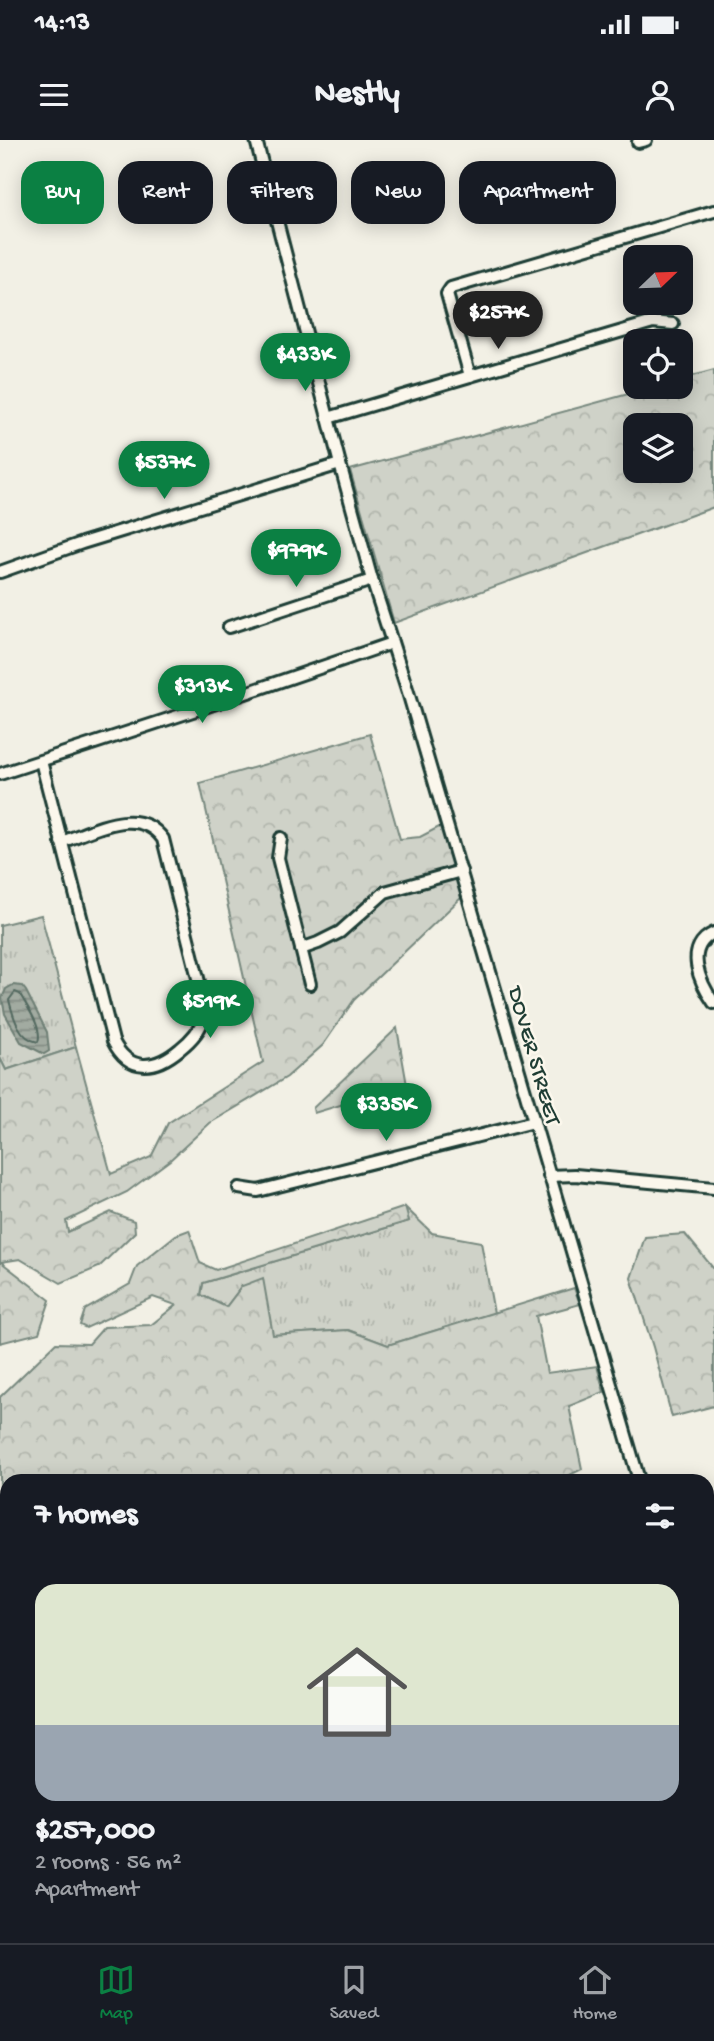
<!DOCTYPE html>
<meta charset="utf-8">
<style>
:root{--surface:#171b24;--page:#242831;--text:#f1f3f6;--muted:#9ea1a6;--line:#363941;--accent:#0b8043}
body{margin:0;font-family:"Gochi Hand",sans-serif;background:var(--page);color:var(--text);height:100vh;display:flex;flex-direction:column;font-size:26px;white-space:nowrap}
*{box-sizing:border-box;margin:0}
p{font-size:23px;color:var(--muted)}
.icon{flex:none;width:38px;height:38px;fill:none;stroke:currentColor;stroke-width:2;stroke-linecap:round;stroke-linejoin:round}
.map{position:relative;flex:1;overflow:hidden}
.side{position:absolute;left:0px;top:1334px;width:714px;height:471px;display:flex;flex-direction:column;background:var(--surface);border-radius:21px 21px 0 0;box-shadow:0 4px 18px #0003}
.side>*{flex:none}
.banner{position:absolute;left:21px;top:21px;width:672px;height:63px;display:flex;gap:14px}
.needle{width:46px;rotate:67deg}
.tools{position:absolute;left:623px;top:105px;display:grid;gap:14px}
.tools a{display:grid;place-items:center;width:70px;height:70px;border-radius:14px;background:var(--surface);box-shadow:0 4px 18px #0003;font-size:35px}
.price{position:absolute;translate:-50% -60px;padding:0 16px;border-radius:24px;background:var(--accent);color:#fff;font-size:23px;line-height:46px;filter:drop-shadow(0 2px 4px #0008)}
.price::after{content:'';position:absolute;left:50%;top:42px;width:21px;height:16px;margin-left:-10px;background:inherit;clip-path:polygon(0 0,100% 0,50% 100%)}
.price.on{background:#222;color:#fff}
ul{padding:0;list-style:none}
li{display:grid;align-content:center;gap:14px;height:371px;padding:0 35px}
li+li{border-top:2px solid var(--line)}
li span{display:grid;place-items:center;height:217px;border-radius:21px;color:#555}
li>.icon{margin-inline-start:auto}
span .icon{width:126px;height:126px;fill:#fffc;stroke-width:1}
li b{font-size:30px}
h2{display:flex;justify-content:space-between;align-items:center;height:84px;padding:0 35px;font-size:30px}
.tag{padding:0 24px;border-radius:21px;background:var(--surface);box-shadow:0 4px 18px #0003;font-size:24px;line-height:63px}
.tag.on{background:var(--accent);color:#fff}
.status{display:flex;justify-content:space-between;align-items:center;height:49px;padding:0 35px;background:var(--surface);direction:ltr}
.status svg{height:19px;fill:currentColor}
header{display:flex;justify-content:space-between;align-items:center;height:91px;padding:0 35px;background:var(--surface);font-size:32px;font-weight:700}
.tab-bar{display:flex;justify-content:space-around;align-items:center;height:98px;border-top:2px solid var(--line);background:var(--surface);font-size:19px;color:var(--muted)}
.tab-bar a{display:grid;justify-items:center;gap:4px}
.tab-bar .on{color:var(--accent)}
.map>svg:first-child{display:block}
</style>
<div class="status"><b>14:13</b><svg viewBox="0 0 49 12"><path d="M0 12V9h3v3zM5 12V6h3v6zM10 12V3h3v9zM15 12V0h3v12zM26 1h20v11H26zM47 4h2v5h-2z"/></svg></div>
<header><svg class="icon" aria-label="menu" viewBox="0 0 24 24"><path d="M4 6h16M4 12h16M4 18h16"/></svg>Nestly<svg class="icon" aria-label="person" viewBox="0 0 24 24"><circle cx="12" cy="8" r="4"/><path d="M4 21q1-7 8-7t8 7"/></svg></header>
<div class="map">
<svg width="714" height="1803" viewBox="0 0 714 1803">
<defs>
<pattern id="grass-tufts" width="24" height="20" patternUnits="userSpaceOnUse" patternTransform="scale(1.75)"><rect width="24" height="20" fill="#cfd2c8"/><path d="M3 7l-1-3M5 7V3M7 7l1-3M15 17l-1-3M17 17v-4M19 17l1-3" fill="none" stroke="#b1b5ac"/></pattern>
<pattern id="forest-crowns" width="20" height="18" patternUnits="userSpaceOnUse" patternTransform="scale(1.75)"><rect width="20" height="18" fill="#cfd2c8"/><path d="M2 6a3 3 0 1 1 6 0M12 15a3 3 0 1 1 6 0" fill="none" stroke="#b1b5ac"/></pattern>
<pattern id="cemetery-stones" width="16" height="16" patternUnits="userSpaceOnUse" patternTransform="scale(1.75)"><rect width="16" height="16" fill="#cfd2c8"/><path d="M2 7V4a2 2 0 0 1 4 0v3zM10 15v-3a2 2 0 0 1 4 0v3z" fill="#b1b5ac"/></pattern>
<pattern id="water-rules" width="6" height="5" patternUnits="userSpaceOnUse" patternTransform="scale(1.75)"><rect width="6" height="5" fill="#a2aba1"/><path d="M0 2.5h6" fill="none" stroke="#838c84"/></pattern>
</defs>
<rect width="100%" height="100%" fill="#f2f0e5"/>
<filter id="ink" filterUnits="userSpaceOnUse"><feTurbulence type="fractalNoise" baseFrequency=".0143" numOctaves="2"/><feDisplacementMap in="SourceGraphic" scale="14" xChannelSelector="R" yChannelSelector="G"/><feConvolveMatrix kernelMatrix="1 2 1 2 8 2 1 2 1" color-interpolation-filters="sRGB"/></filter>
<g filter="url(#ink)">
<g fill="url(#grass-tufts)" stroke="#77887e" stroke-width="2">
<path d="M41 775 76 907 6 930 0 918V785Z"/>
<path d="M405 1067 432 1093 481 1102 494 1173 388 1205 348 1190 273 1195 242 1146 226 1167 201 1155 203 1143 409 1081Z"/>
</g>
<g fill="url(#forest-crowns)" stroke="#77887e" stroke-width="2" fill-rule="evenodd">
<path d="M714 230V367L394 483 350 330 654 247H681V239ZM635 285H681V331H635Z"/>
<path d="M370 594 400 699 420 697 443 685 462 757 354 860 323 905 287 937 210 983 170 1020 127 1052 66 1081 68 1092 111 1072 134 1081 135 1092 99 1127 61 1143 20 1119 1 1122 50 1160 39 1193 0 1203V918L6 930 76 907 111 1034 151 1017 168 983 263 922 200 643Z"/>
<path d="M397 888 407 945 314 973 313 968Z"/>
<path d="M405 1067 409 1081 203 1143 201 1155 226 1167 242 1146 263 1138 273 1195 348 1190 388 1205 574 1148 580 1164 536 1176 547 1233 597 1226 604 1252 569 1266 582 1329 560 1340H7L6 1487 0 1480V1257L56 1203 89 1204 104 1187 151 1185 176 1165 153 1157 86 1188 80 1185 85 1170 130 1144 137 1126 176 1095 189 1090 200 1123 216 1130Z"/>
<path d="M685 1094 714 1129V1266L672 1277 653 1207 631 1138 645 1097Z"/>
</g>
<path fill="url(#cemetery-stones)" stroke="#77887e" stroke-width="2" d="M707 1581 714 1601V1803H283L282 1797H707Z"/>
<path fill="url(#water-rules)" stroke="#6e7f75" stroke-width="2" d="M13 845 22 846 26 851 47 892 49 911 44 914 21 902 5 874 2 858 6 849Z"/>
<g fill="none" stroke-linecap="round" stroke-linejoin="round">
<path stroke="#536960" stroke-width="2" d="M15 852 20 854C27 867 43 888 38 902 19 899 13 876 9 860Z"/>
<defs>
<g id="minor">
<path d="M256 0 340 324 372 440 408 552 639 1340"/>
<path d="M638 2 646 0"/>
<path d="M470 236 447 154 451 148 714 71"/>
<path d="M328 278 653 182 673 184"/>
<path d="M0 432 82 403 340 324"/>
<path d="M229 487 372 440"/>
<path d="M41 621 113 901C129 933 155 930 180 909 190 901 200 891 203 879 205 874 204 867 204 862L163 699C138 664 94 691 61 702"/>
<path d="M0 634 199 569 392 503"/>
<path d="M281 698 278 718 310 844"/>
<path d="M714 793C683 807 700 843 714 863"/>
<path d="M301 809 318 803 340 792 385 752 461 731"/>
<path d="M549 1036 575 1035 714 1048"/>
<path d="M239 1048 258 1051 534 982"/>
<path d="M0 1555 7 1553"/>
<path d="M707 1557 714 1579"/>
<path d="M0 1699 7 1721"/>
<path d="M31 1797 33 1803"/>
</g>
</defs>
<use href="#minor" stroke="#1f3d34" stroke-width="16"/>
<use href="#minor" stroke="#fbf7ec" stroke-width="10"/>
</g>
</g>
<g text-anchor="middle" stroke-width="5" stroke-linejoin="round" paint-order="stroke">
<g font-size="23" fill="#1f3d34" stroke="#fbf7ec">
<text transform="translate(536 915) rotate(74)" y="8">DOVER STREET</text>
</g>
</g>
</svg>
<div class="tools">
<a><svg class="needle" viewBox="-14 -14 28 28"><path d="M0-13l5 13h-10z" fill="#e53935"/><path d="M0 13l5-13h-10z" fill="#9ea1a6"/></svg></a>
<a><svg class="icon" aria-label="locate" viewBox="0 0 24 24"><circle cx="12" cy="12" r="6"/><path d="M12 2v4M12 18v4M2 12h4M18 12h4"/></svg></a>
<a><svg class="icon" aria-label="layers" viewBox="0 0 24 24"><path d="M12 4l9 5-9 5-9-5zM3 14l9 5 9-5"/></svg></a>
</div>
<b class="price on" style="left:498px;top:211px">$257K</b>
<b class="price" style="left:305px;top:253px">$433K</b>
<b class="price" style="left:164px;top:361px">$537K</b>
<b class="price" style="left:296px;top:449px">$979K</b>
<b class="price" style="left:202px;top:585px">$313K</b>
<b class="price" style="left:210px;top:900px">$519K</b>
<b class="price" style="left:386px;top:1003px">$335K</b>
<div class="banner">
<a class="tag on">Buy</a>
<a class="tag">Rent</a>
<a class="tag">Filters</a>
<a class="tag">New</a>
<a class="tag">Apartment</a>
</div>
<section class="side">
<h2>7 homes<svg class="icon" aria-label="filters" viewBox="0 0 24 24"><path d="M4 7h16M4 17h16"/><circle cx="9" cy="7" r="2"/><circle cx="15" cy="17" r="2"/></svg></h2>
<ul>
<li><span style="background:linear-gradient(#dfe7d0 65%,#9aa5b1 0)"><svg class="icon" aria-label="home" viewBox="0 0 24 24"><path d="M3 11l9-7 9 7M6 9v11h12V9"/></svg></span><div><b>$257,000</b><p>2 rooms · 56 m²</p><p>Apartment</p></div></li>
</ul>
</section>
</div>
<nav class="tab-bar">
<a class="on"><svg class="icon" aria-label="map" viewBox="0 0 24 24"><path d="M3 6l6-2 6 2 6-2v14l-6 2-6-2-6 2zM9 4v14M15 6v14"/></svg>Map</a>
<a><svg class="icon" aria-label="saved" viewBox="0 0 24 24"><path d="M7 4h10v16l-5-4-5 4z"/></svg>Saved</a>
<a><svg class="icon" aria-label="home" viewBox="0 0 24 24"><path d="M3 11l9-7 9 7M6 9v11h12V9"/></svg>Home</a>
</nav>
